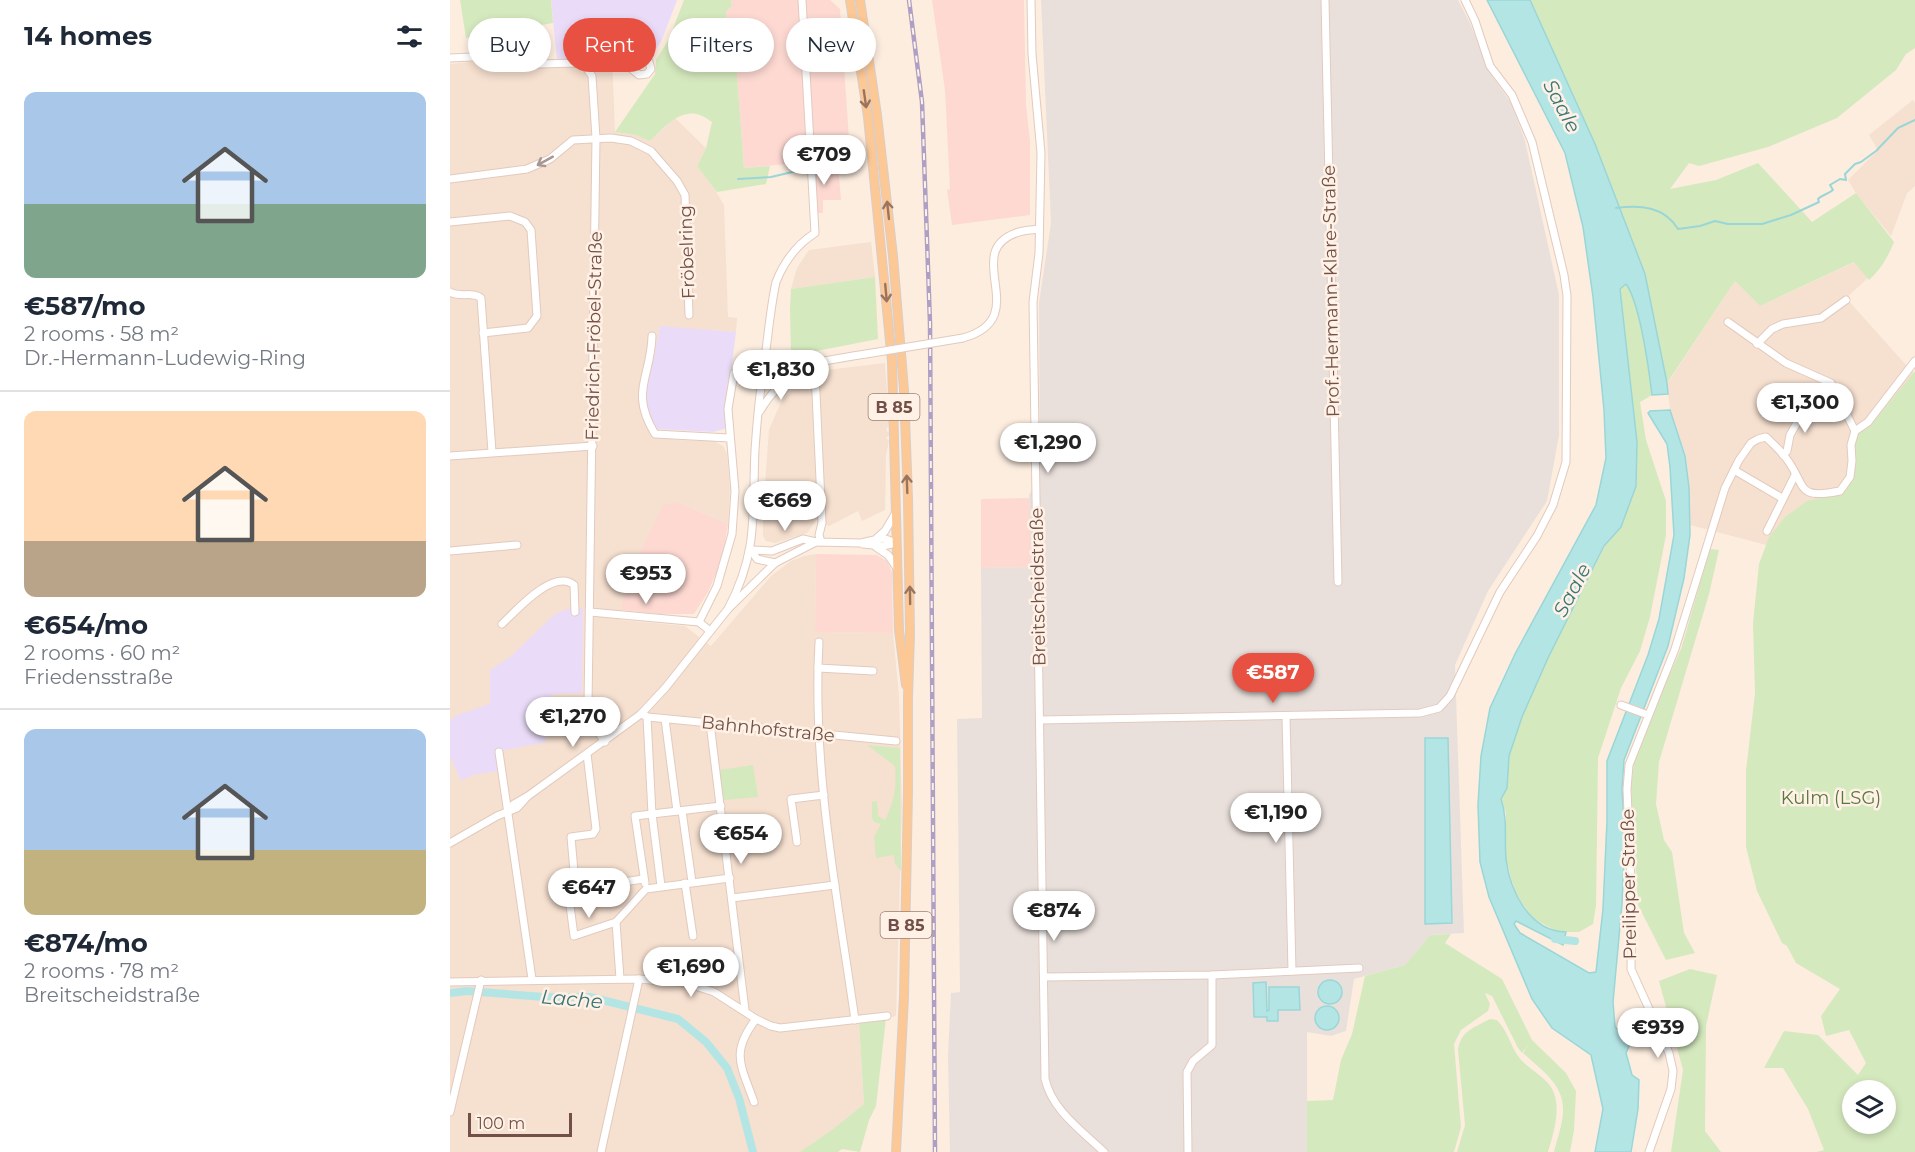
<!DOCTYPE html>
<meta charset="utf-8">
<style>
:root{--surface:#fff;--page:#f2f2f3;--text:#1f2937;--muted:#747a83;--line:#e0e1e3;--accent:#e85042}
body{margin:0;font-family:Montserrat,sans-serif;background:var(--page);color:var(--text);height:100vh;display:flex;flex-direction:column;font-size:22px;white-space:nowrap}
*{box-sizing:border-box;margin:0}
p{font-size:20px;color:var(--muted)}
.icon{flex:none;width:33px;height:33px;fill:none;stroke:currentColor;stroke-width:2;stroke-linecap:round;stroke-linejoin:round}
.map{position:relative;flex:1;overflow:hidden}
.details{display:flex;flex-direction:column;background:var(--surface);width:450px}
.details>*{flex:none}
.banner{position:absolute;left:18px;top:18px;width:570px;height:54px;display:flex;gap:12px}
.tools{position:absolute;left:1392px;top:1080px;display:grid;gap:12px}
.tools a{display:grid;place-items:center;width:54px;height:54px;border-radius:50%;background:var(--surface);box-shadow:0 3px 9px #0003;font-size:30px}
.scale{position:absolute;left:18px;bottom:15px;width:104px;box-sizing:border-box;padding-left:6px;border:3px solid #725047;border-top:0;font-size:16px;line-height:21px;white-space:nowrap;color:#725047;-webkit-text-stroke:4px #fff1e5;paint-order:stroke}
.price{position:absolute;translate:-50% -51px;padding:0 14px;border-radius:21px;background:#fff;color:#222;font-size:20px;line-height:39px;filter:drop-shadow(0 2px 3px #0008)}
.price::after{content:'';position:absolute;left:50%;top:36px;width:18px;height:14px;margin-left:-9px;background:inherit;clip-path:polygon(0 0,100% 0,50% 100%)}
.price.current{background:var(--accent);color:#fff}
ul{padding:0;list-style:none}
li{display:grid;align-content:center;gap:12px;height:318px;padding:0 24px}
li+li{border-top:2px solid var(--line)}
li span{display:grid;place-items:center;height:186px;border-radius:12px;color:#555}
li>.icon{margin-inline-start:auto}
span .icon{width:108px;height:108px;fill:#fffc;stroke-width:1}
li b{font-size:26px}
h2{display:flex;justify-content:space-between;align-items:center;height:72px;padding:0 24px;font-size:26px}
.pill{padding:0 21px;border-radius:27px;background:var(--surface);box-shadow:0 3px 9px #0003;font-size:21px;line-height:54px}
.pill.current{background:var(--accent);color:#fff}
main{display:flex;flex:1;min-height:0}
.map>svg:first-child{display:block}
</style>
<main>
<section class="details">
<h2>14 homes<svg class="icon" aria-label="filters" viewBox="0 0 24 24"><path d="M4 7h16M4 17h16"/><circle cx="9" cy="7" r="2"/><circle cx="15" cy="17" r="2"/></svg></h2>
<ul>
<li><span style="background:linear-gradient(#a9c7e8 60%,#7fa58c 0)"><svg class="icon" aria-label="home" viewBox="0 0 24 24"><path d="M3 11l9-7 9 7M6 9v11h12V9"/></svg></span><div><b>€587/mo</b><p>2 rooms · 58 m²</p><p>Dr.-Hermann-Ludewig-Ring</p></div></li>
<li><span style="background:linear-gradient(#ffd9b3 70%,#b9a48a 0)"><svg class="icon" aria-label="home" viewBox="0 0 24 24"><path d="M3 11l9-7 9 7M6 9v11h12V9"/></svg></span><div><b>€654/mo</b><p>2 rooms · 60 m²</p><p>Friedensstraße</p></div></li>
<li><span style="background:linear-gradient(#a9c7e8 65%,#c2b280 0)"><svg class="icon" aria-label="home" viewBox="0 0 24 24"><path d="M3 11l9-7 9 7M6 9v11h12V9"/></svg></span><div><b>€874/mo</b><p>2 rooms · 78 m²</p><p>Breitscheidstraße</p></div></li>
</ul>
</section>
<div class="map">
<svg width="1465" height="1152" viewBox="0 0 1465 1152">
<rect width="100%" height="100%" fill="#fceddf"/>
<g fill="#f6e0d0">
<path d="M162 54 165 132 186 135 200 141 225 118 256 148 247 166 259 180 274 205 278 317 287 318 286 332 210 327 204 356 199 365 205 429 216 431 224 440 264 441 273 446 277 454 280 489 278 524 229 503 179 576 170 620 235 626 261 646 321 576 341 561 354 556 366 554 365 632 443 633 449 697 452 806 446 1016 409 1023 414 1104 383 1129 350 1152H0V64L21 62 58 63Z"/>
<path d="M1463 100 1465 103V186L1457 193 1441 236 1406 193 1398 180 1428 150 1419 135Z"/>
<path d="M421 242 425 277 341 289 347 268 359 250Z"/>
<path d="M1405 262 1418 278 1396 298 1465 375 1406 480 1328 548 1240 525 1236 455 1220 410 1217 384 1285 281 1310 306Z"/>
<path d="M435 363 439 424 436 430 440 434 436 438 439 441 436 455 435 510 412 521 408 511 379 526 367 519 357 533 325 543 316 541 313 536V512L319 430 331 402 350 382 368 379V371Z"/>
</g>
<g fill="#fdd9d2">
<path d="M281 0H380L390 9 400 153 399 158 388 164 391 200H373V213H363L360 162 294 168 284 36 277 29 276 12 282 6Z"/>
<path d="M482 0H574L576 105 580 141V215L502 225 497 190 500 189 495 90Z"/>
<path d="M580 498 581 567 531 568V499Z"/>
<path d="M229 503 278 524 272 560 258 592 244 614H208L171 610 179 576 213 505Z"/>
<path d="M366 554 427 555 437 561 442 572 443 633 365 632Z"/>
</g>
<path fill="#eae0db" d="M591 0H1008L1020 23 1039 72 1062 104 1075 141 1109 295V435L1097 501 1038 591 1005 665 1014 933 980 935 955 965 904 979 896 1031 881 1036 857 1032V1152H500L498 1056 501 993 510 992 507 719 532 718 531 568 581 567 579 495 590 477 589 303 601 223Z"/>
<g fill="#eadcf8">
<path d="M101 0H227L211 42 204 51 107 60Z"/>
<path d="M210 326 286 332 276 410V427L274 429 263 432 205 429 198 418 195 395 199 365 204 356Z"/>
<path d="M120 608H133L132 693 102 694 101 704 91 705 96 742 45 752 48 771 23 775 11 781 0 756V720L5 718 4 716 40 704V670L60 657 105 614Z"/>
</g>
<g fill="#d5e9be" fill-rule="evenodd">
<path d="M10 0H101L103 23 16 38Z"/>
<path d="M234 0H281L282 6 276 12 277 28 284 36 294 168 320 166 316 184 267 192 247 166 256 148 262 122C236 101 219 123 200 141L186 135 165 132 205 74 206 60 219 39Z"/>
<path d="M1080 0H1465V48L1456 54 1446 70 1387 118 1318 147 1249 166 1239 163 1220 189 1266 180 1308 163 1362 222 1406 193 1444 242C1438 257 1431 269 1419 280L1404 262 1310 306 1285 281 1217 383 1195 274 1145 144Z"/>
<path d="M425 277 428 339 341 356 340 309 341 289Z"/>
<path d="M1177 284C1190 304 1199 370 1202 395L1190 402 1196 440 1216 501V535L1200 617 1190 651 1171 688 1148 758 1146 906 1143 924 1129 932H1108L1082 918 1065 892 1056 859V813L1051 799 1057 788 1059 756 1072 717 1098 658 1155 546 1171 527 1186 486 1187 442 1170 289Z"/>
<path d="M1465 371V1152H1366L1374 1150 1358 1109 1333 1068H1314L1334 1031 1368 1035 1408 1075 1416 1063 1399 1030 1376 1036 1371 1016 1390 989 1346 963 1337 946 1332 943 1307 891 1296 847V771L1305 693 1303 623 1309 564 1319 537 1335 517 1357 501 1394 492 1404 476 1406 458 1404 444 1407 435 1428 416ZM1402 1090H1436V1124H1402Z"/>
<path d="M1260 549 1269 550 1259 594 1209 762 1206 804 1214 840 1222 852 1234 933 1245 953 1216 960 1188 905 1181 788 1184 762 1201 716 1231 649Z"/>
<path d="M417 745 450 748 451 871 445 864 444 855 426 858 424 837 431 824 424 822 422 818V802L427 801 428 816 435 820C444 803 447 786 445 766Z"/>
<path d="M303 765 308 797 274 800 269 770Z"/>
<path d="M1001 934 995 943 1052 979 1082 1040 1116 1073 1126 1091 1124 1130 1120 1152H1104C1107 1139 1113 1124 1113 1110 1114 1084 1090 1069 1073 1053L1079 1044 1072 1053 1068 1048 1042 996 1035 993 1040 1004 1038 1011 1011 1030 1004 1044 1011 1127 1004 1152H857V1101L883 1100 891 1060 902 1034 915 976 955 965 980 935Z"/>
<path d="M1240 969 1267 975 1256 1026 1255 1131 1271 1152H1221L1233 1070 1209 981Z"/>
<path d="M436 1018 426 1106 419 1120 410 1152 392 1149 388 1152H350L383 1129 414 1104 409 1023Z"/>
<path d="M1040 1019 1047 1020C1057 1030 1060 1044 1068 1056 1075 1066 1088 1073 1096 1081 1115 1099 1104 1131 1098 1152H1007L1015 1125 1008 1050C1011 1030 1024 1028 1040 1019Z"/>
</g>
<g fill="#b4e5e5" stroke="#9ad6d7" stroke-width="1.5">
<path d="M1037 0H1080L1145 144 1195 274 1217 383 1218 394 1202 395C1199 371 1190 303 1176 284L1170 289 1187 442 1186 486 1171 527 1154 546 1098 658 1072 717 1059 756 1057 788 1051 799C1058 819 1054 838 1056 859 1060 891 1079 931 1116 932L1113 945 1066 921 1064 924 1070 933 1139 973 1146 972 1153 909 1157 821V761L1198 655 1209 619 1224 535 1220 467 1217 444 1198 413 1200 411 1220 410 1235 456 1239 488 1240 535 1234 578 1218 646 1174 760 1172 789 1175 838 1172 904 1163 1002 1165 1027 1178 1037 1180 1044 1176 1053 1182 1075 1189 1080 1188 1109 1181 1152H1145L1153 1109 1141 1055 1102 1028 1082 999 1039 897 1030 862 1028 805 1031 756 1040 708 1065 654 1146 505 1156 458 1154 410 1143 297 1133 227 1115 153Z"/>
<path d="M975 738H998L1002 923 975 924Z"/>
<circle cx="880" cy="992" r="12"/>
<path d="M816 982 817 1011 819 1010V987H849L850 1010H828V1021H817V1017H804L803 983Z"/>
<circle cx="877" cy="1018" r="12"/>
</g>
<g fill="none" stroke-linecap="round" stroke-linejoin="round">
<g stroke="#9ad6d7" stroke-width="2">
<path d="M288 179 321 177 351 170"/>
<path d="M1166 208C1190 205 1214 206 1228 229L1250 226 1265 221 1278 224H1312L1341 215 1369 202 1368 199C1372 195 1378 194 1383 190L1380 185 1390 179 1396 180 1395 174 1405 164 1411 162 1426 151 1448 128 1465 120"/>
</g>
<g stroke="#b4e5e5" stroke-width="8">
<path d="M1105 939 1125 941"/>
<path d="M0 993 17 991 94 997H140L228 1019 256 1042 277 1068 289 1098 303 1152"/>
</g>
<defs>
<g id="minor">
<path d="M581 0 582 54 591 153 589 253 583 302 595 1079C602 1110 631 1130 654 1152"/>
<path d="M875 0 888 582"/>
<path d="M0 58 45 56 68 58 88 64 128 63 135 66 142 76 146 138 138 706 142 723 155 742"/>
<path d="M135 66C150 62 186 54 199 62L201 69 197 74 189 75 171 60"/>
<path d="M0 179 77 169 100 159 123 140 161 138 181 141 201 151 227 181 235 195 239 315"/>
<path d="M0 222 60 216 75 222 81 230 87 316 78 328 33 333"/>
<path d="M0 292C10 298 22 291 31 298L42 452"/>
<path d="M1278 322 1336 363 1381 383 1405 431"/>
<path d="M202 336C201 378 179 391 205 434L279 438"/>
<path d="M513 338C585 318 510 253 566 233 573 230 582 230 589 229"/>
<path d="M1307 344 1322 329 1333 324 1371 318 1396 300"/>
<path d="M314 365C349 368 381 359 416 354"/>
<path d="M314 365C321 375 326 378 339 377"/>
<path d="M365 372 372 523 369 535 371 542"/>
<path d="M310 411C322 390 337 378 358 366"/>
<path d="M1333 455 1337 451 1340 435 1357 405"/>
<path d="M0 456 143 446"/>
<path d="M1284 470 1332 498"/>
<path d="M1317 531 1345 475"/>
<path d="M427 538 435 531 445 514"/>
<path d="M413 544 433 546 446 543"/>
<path d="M426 547 438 555 447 568"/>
<path d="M301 550 322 551 353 539 366 542 411 543 433 538 446 543"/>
<path d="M301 550 307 559 325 563"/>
<path d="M0 551 67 545"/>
<path d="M278 609C309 550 302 513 305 450 307 417 311 383 316 350 319 327 321 305 326 282 334 262 346 245 365 233L352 0"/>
<path d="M140 612 249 622 260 631"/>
<path d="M249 622 267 586 282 534 285 491 278 409 284 373"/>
<path d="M52 624C66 611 103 568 124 585L125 612"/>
<path d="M369 642C362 769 387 895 405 1020"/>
<path d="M368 668 423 671"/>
<path d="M1171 705 1198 715"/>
<path d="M191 714 198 717 446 741"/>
<path d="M836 716 842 971"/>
<path d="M197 717 202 814 211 886"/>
<path d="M215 719 227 811"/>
<path d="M590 720 970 713 989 708 1000 696 1050 592 1087 536 1103 505 1116 462 1117 296 1114 275 1082 142 1062 95 1040 66 1025 21 1015 0"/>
<path d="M260 723 295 1010"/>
<path d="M49 752 82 979"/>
<path d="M137 754 146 829 143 834 121 837 125 883 129 889 193 879"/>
<path d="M58 810 64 804 78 796 191 714 216 687 278 609 325 563 366 542"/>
<path d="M232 811 242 882"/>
<path d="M347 842 341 799 374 795"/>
<path d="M0 843 47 816 67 808 77 797"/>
<path d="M195 883 185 816 271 806"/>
<path d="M235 883 243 936"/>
<path d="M129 889 118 890 124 936 166 922"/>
<path d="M282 898 385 885"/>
<path d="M594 977 762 975 909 968"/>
<path d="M170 979 166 922 196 889 280 878"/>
<path d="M0 982 189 979 236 983 264 992 306 1019 321 1026 330 1028 437 1016"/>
<path d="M304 1102C291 1065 280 1053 306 1019"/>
<path d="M0 1112 31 980"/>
<path d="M151 1152 189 979"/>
<path d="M738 1152 737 1072 743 1061 762 1045V975"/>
<path d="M1199 1152 1221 1089 1223 1071 1219 1053 1181 969 1182 905 1177 789 1179 765 1225 649 1275 488 1289 460 1301 443 1308 439 1316 437C1323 444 1331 451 1336 458 1357 486 1345 500 1390 491L1400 477 1402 461 1401 445 1405 431 1418 422 1465 361"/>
</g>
<g id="major">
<path d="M400 0 418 117 442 361 449 630 456 685"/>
<path d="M410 0 427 115 443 256 454 390 458 498 460 634 458 697V791L454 997 446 1152"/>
</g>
</defs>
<use href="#minor" stroke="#e2cabe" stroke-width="9"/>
<use href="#major" stroke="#d8cecb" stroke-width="10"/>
<use href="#minor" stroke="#fff" stroke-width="7"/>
<use href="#major" stroke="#fcc896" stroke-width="8"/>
<defs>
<path id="rail" d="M459 0 472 102 480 323 485 1152"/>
</defs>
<use href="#rail" stroke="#ae9fc4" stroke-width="4.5"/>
<use href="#rail" stroke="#fff1e5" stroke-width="2" stroke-dasharray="7" stroke-linecap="butt"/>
<defs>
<path id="minor-bridge" d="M416 354 513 338"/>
</defs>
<use href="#minor-bridge" stroke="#e2cabe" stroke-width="9" stroke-linecap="butt"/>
<use href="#minor-bridge" stroke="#fff" stroke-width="7"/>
</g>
<defs><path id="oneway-shaft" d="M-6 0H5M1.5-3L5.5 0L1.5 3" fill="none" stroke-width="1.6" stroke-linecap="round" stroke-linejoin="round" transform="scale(1.5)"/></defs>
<g stroke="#9b745f">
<use href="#oneway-shaft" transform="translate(415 99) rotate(82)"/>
<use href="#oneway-shaft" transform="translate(438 210) rotate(-96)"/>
<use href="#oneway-shaft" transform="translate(436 293) rotate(85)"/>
<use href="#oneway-shaft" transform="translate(457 484) rotate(-92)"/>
<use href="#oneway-shaft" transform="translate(460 595) rotate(-91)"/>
</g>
<use stroke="#aa9691" href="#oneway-shaft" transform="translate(95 161) rotate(151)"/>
<g text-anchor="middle" stroke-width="5" stroke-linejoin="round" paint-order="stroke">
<g fill="#fff1e5" stroke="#9c8076" stroke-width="1.5">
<rect x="418.5" y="394" width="51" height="26" rx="4.5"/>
<rect x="430.5" y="912" width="51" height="26" rx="4.5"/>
</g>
<g font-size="16" font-weight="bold" fill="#725047">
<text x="444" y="413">B 85</text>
<text x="456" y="931">B 85</text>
</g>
<g font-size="18" fill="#725047" stroke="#fff1e5">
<text transform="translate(237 252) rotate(-92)" y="6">Fröbelring</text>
<text transform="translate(881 291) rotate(-91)" y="6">Prof.-Hermann-Klare-Straße</text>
<text transform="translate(144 336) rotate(-89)" y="6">Friedrich-Fröbel-Straße</text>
<text transform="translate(588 587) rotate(-91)" y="6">Breitscheidstraße</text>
<text transform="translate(318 729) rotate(6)" y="6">Bahnhofstraße</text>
<text transform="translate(1179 884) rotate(-91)" y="6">Preilipper Straße</text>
</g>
<g font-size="18" fill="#57783f" stroke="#fff1e5">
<text x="1381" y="804">Kulm (LSG)</text>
</g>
<g font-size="20" font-style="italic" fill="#3b7678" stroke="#fff1e5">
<text transform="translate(1112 106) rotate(62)" y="7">Saale</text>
<text transform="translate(1122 590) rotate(-62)" y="7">Saale</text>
<text transform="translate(122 999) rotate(5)" y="7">Lache</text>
</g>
</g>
</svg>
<div class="tools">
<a><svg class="icon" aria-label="layers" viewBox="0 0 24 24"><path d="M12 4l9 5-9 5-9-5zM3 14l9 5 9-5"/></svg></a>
</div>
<div class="scale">100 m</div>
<b class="price" style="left:374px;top:186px">€709</b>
<b class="price" style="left:331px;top:401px">€1,830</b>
<b class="price" style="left:1355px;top:434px">€1,300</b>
<b class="price" style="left:598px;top:474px">€1,290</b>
<b class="price" style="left:335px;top:532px">€669</b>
<b class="price" style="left:196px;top:605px">€953</b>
<b class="price current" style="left:823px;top:704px">€587</b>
<b class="price" style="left:123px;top:748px">€1,270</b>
<b class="price" style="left:826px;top:844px">€1,190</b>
<b class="price" style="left:291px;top:865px">€654</b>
<b class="price" style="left:139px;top:919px">€647</b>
<b class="price" style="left:604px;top:942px">€874</b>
<b class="price" style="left:241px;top:998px">€1,690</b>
<b class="price" style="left:1208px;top:1059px">€939</b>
<div class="banner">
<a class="pill">Buy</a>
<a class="pill current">Rent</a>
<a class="pill">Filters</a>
<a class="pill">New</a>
</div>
</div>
</main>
